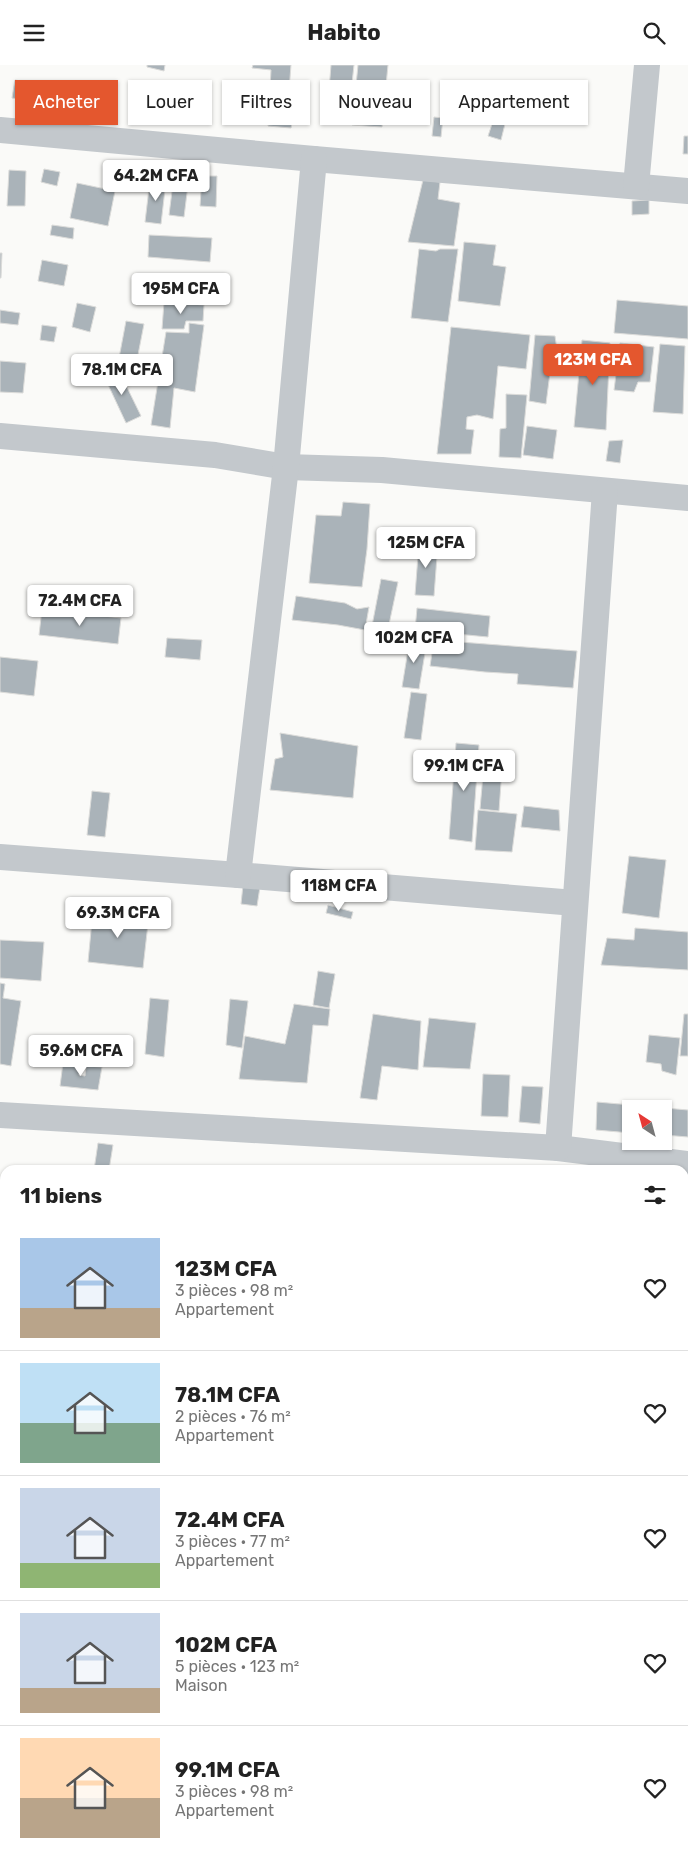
<!DOCTYPE html>
<html lang="fr">
<meta charset="utf-8">
<style>
:root{--surface:#fff;--page:#f2f2f2;--text:#222;--muted:#767676;--line:#e0e0e0;--accent:#e4572e}
body{margin:0;font-family:Rubik,sans-serif;background:var(--page);color:var(--text);height:100vh;display:flex;flex-direction:column;font-size:19px;white-space:nowrap}
*{box-sizing:border-box;margin:0}
p{font-size:16px;color:var(--muted)}
.icon{flex:none;width:28px;height:28px;fill:none;stroke:currentColor;stroke-width:2;stroke-linecap:round;stroke-linejoin:round}
.map{position:relative;flex:1;overflow:hidden}
.side{position:absolute;left:0px;top:1100px;width:689px;height:696px;display:flex;flex-direction:column;background:var(--surface);border-radius:15px 15px 0 0;box-shadow:0 1px 4px #0004}
.side>*{flex:none}
.banner{position:absolute;left:15px;top:15px;width:659px;height:45px;display:flex;gap:10px}
.needle{width:32px;rotate:324deg}
.tools{position:absolute;left:622px;top:1035px;display:grid;gap:10px}
.tools a{display:grid;place-items:center;width:50px;height:50px;border-radius:0px;background:var(--surface);box-shadow:0 1px 4px #0004;font-size:25px}
.price{position:absolute;translate:-50% -42px;padding:0 11px;border-radius:5px;background:#fff;color:#222;font-size:16px;line-height:32px;filter:drop-shadow(0 1px 2px #0008)}
.price::after{content:'';position:absolute;left:50%;top:30px;width:15px;height:11px;margin-left:-8px;background:inherit;clip-path:polygon(0 0,100% 0,50% 100%)}
.price.selected{background:var(--accent);color:#fff}
ul{padding:0;list-style:none}
li{display:flex;align-items:center;gap:15px;height:125px;padding:0 20px}
li+li{border-top:1px solid var(--line)}
li span{display:grid;place-items:center;flex:none;width:140px;height:100px;border-radius:0px;color:#555}
li>.icon{margin-inline-start:auto}
span .icon{width:60px;height:60px;fill:#fffc;stroke-width:1}
li b{font-size:21px}
h2{display:flex;justify-content:space-between;align-items:center;height:60px;padding:0 20px;font-size:21px}
.pill{padding:0 18px;border-radius:0px;background:var(--surface);box-shadow:0 1px 4px #0004;font-size:18px;line-height:45px}
.pill.selected{background:var(--accent);color:#fff}
header{display:flex;justify-content:space-between;align-items:center;height:65px;padding:0 20px;background:var(--surface);font-size:22px;font-weight:700}
.map>svg:first-child{display:block}
</style>
<header><svg class="icon" aria-label="menu" viewBox="0 0 24 24"><path d="M4 6h16M4 12h16M4 18h16"/></svg>Habito<svg class="icon" aria-label="search" viewBox="0 0 24 24"><circle cx="10" cy="10" r="6"/><path d="M15 15l6 6"/></svg></header>
<div class="map">
<svg width="688" height="1796" viewBox="0 0 688 1796">
<rect width="100%" height="100%" fill="#fafaf8"/>
<g fill="#aab3b9" stroke="#dcdcda">
<path d="M147 0H165L164 6 147 2Z"/>
<path d="M253 0H291L288 39 295 45 291 63 268 61 271 5 252 3Z"/>
<path d="M331 0H354L351 28 329 25Z"/>
<path d="M358 0H388L382 62 352 60Z"/>
<path d="M15 15 27 17 25 35 12 33Z"/>
<path d="M434 52 443 53 441 72 432 71Z"/>
<path d="M493 56 505 59 501 75 488 71Z"/>
<path d="M684 71H688V89H683Z"/>
<path d="M44 104 60 107 57 121 41 117Z"/>
<path d="M9 105 26 106 25 141H7Z"/>
<path d="M202 111H217L216 142 200 141Z"/>
<path d="M150 115 166 116 161 159 145 157Z"/>
<path d="M423 115 440 117 438 134 460 138 454 181 408 177Z"/>
<path d="M77 118 115 126 108 161 70 153Z"/>
<path d="M173 118 188 120 184 152 169 150Z"/>
<path d="M649 135V149L632 150V136Z"/>
<path d="M52 160 74 163 73 174 50 170Z"/>
<path d="M149 170 212 173 210 197 148 192Z"/>
<path d="M464 177 496 180 493 200 506 202 500 241 458 236Z"/>
<path d="M419 184 436 186 440 184H458L448 257 411 253Z"/>
<path d="M0 188H2L1 213H0Z"/>
<path d="M42 195 68 200 64 221 38 216Z"/>
<path d="M142 213 162 215 160 233 139 231Z"/>
<path d="M617 235 688 241V274L614 268Z"/>
<path d="M164 237 204 240 203 256H186L184 264H162Z"/>
<path d="M77 238 96 242 90 267 72 262Z"/>
<path d="M0 245 20 248 18 260 0 258Z"/>
<path d="M126 256 144 259 137 295 119 293Z"/>
<path d="M189 258 204 260 195 327 174 323 170 363 151 360 166 267 189 268Z"/>
<path d="M42 260 57 262 54 277 40 275Z"/>
<path d="M451 262 530 270 526 304 498 301 493 354 477 350 467 352 466 364 474 365 471 389H437Z"/>
<path d="M535 270 555 271 558 292H552L546 339 529 336Z"/>
<path d="M582 275 610 278 606 365 574 362Z"/>
<path d="M620 278 654 282 650 317H638L634 327 614 325Z"/>
<path d="M660 279 685 281 683 349 653 347Z"/>
<path d="M0 296 26 298 23 328 0 327Z"/>
<path d="M118 304 141 351 126 358 104 311Z"/>
<path d="M506 329 527 330 521 393 499 392 500 364 506 363Z"/>
<path d="M527 361 557 365 553 394 523 390Z"/>
<path d="M623 375 620 398 606 396 609 376Z"/>
<path d="M343 437 370 439 367 484 362 522 309 518 316 450 341 451Z"/>
<path d="M419 477 438 478 434 531 415 530Z"/>
<path d="M381 514 398 517 387 569 371 566Z"/>
<path d="M296 531 345 538 357 544 369 542 365 565 338 560 292 555Z"/>
<path d="M417 543 490 551 488 572 415 565Z"/>
<path d="M42 544 121 553 118 579 39 570Z"/>
<path d="M167 573 202 575 200 595 165 592Z"/>
<path d="M410 573 427 576 419 624 402 622Z"/>
<path d="M434 575 577 586 573 623 517 619 518 609 485 607 430 601Z"/>
<path d="M0 592 38 596 34 631 0 627Z"/>
<path d="M411 627 427 629 421 675 404 673Z"/>
<path d="M280 668 358 681 353 733 270 725 275 694 283 692Z"/>
<path d="M456 678 479 680 472 777 449 774Z"/>
<path d="M485 687 503 690 499 746 480 744Z"/>
<path d="M92 726 110 728 105 772 87 770Z"/>
<path d="M524 741 559 745 560 766 521 762Z"/>
<path d="M478 745 517 749 512 787 475 785Z"/>
<path d="M629 791 666 795 659 853 622 848Z"/>
<path d="M243 820 260 822 257 841 241 839Z"/>
<path d="M328 840 353 847 351 854 326 848Z"/>
<path d="M93 845 149 850 143 903 88 897Z"/>
<path d="M635 863 688 867V905L601 900 607 873 634 875Z"/>
<path d="M0 875 44 877 41 916 0 913Z"/>
<path d="M318 906 335 909 329 943 313 940Z"/>
<path d="M0 918 5 919 3 933 21 936 11 1001 0 999Z"/>
<path d="M150 933 169 935 164 992 145 989Z"/>
<path d="M230 934 248 936 242 983 226 980Z"/>
<path d="M294 939 330 944 328 961 313 960 307 1018 239 1014 245 971 285 979Z"/>
<path d="M373 949 421 956 418 1005 382 1001 377 1035 360 1033Z"/>
<path d="M684 949H688V991H680Z"/>
<path d="M429 953 476 958 470 1004 423 1002Z"/>
<path d="M649 970 680 973 676 1010 662 1006 661 999 646 997Z"/>
<path d="M63 998 81 1000 79 1010 85 1011 86 1001 102 1002 98 1025 60 1021Z"/>
<path d="M483 1009 510 1010 508 1052 481 1051Z"/>
<path d="M522 1021 543 1022 540 1059 519 1057Z"/>
<path d="M597 1037 688 1045V1072L664 1070V1044H631V1068L596 1065Z"/>
<path d="M98 1078 113 1080 109 1105H94Z"/>
<path d="M0 1526H5V1557L0 1556Z"/>
<path d="M0 1629 5 1630V1676H0Z"/>
<path d="M188 1791H205L204 1796H187Z"/>
<path d="M310 1791H328L327 1796H310Z"/>
<path d="M335 1791H350L349 1796H335Z"/>
<path d="M355 1791H393V1796H354Z"/>
</g>
<g fill="none" stroke-linecap="round" stroke-linejoin="round">
<path stroke="#bbbfc2" stroke-width="3" stroke-dasharray="2.5 2.5" stroke-linecap="butt" d="M112 1796 113 1791"/>
<g stroke="#c3c8cc" stroke-width="26">
<path d="M0 65 314 94 688 126"/>
<path d="M636 121 647 0"/>
<path d="M0 371 215 390 286 402 382 405 688 433"/>
<path d="M0 792 238 810 575 838"/>
<path d="M238 810 286 402 314 94"/>
<path d="M0 1050 558 1083 688 1099"/>
<path d="M558 1083 605 426"/>
<path d="M0 1387H5"/>
<path d="M684 1413H688"/>
<path d="M0 1701H5"/>
<path d="M502 1796V1791"/>
</g>
</g>
</svg>
<div class="tools">
<a><svg class="needle" viewBox="-14 -14 28 28"><path d="M0-13l5 13h-10z" fill="#e53935"/><path d="M0 13l5-13h-10z" fill="#767676"/></svg></a>
</div>
<b class="price" style="left:156px;top:137px">64.2M CFA</b>
<b class="price" style="left:181px;top:250px">195M CFA</b>
<b class="price selected" style="left:593px;top:321px">123M CFA</b>
<b class="price" style="left:122px;top:331px">78.1M CFA</b>
<b class="price" style="left:426px;top:504px">125M CFA</b>
<b class="price" style="left:80px;top:562px">72.4M CFA</b>
<b class="price" style="left:414px;top:599px">102M CFA</b>
<b class="price" style="left:464px;top:727px">99.1M CFA</b>
<b class="price" style="left:339px;top:847px">118M CFA</b>
<b class="price" style="left:118px;top:874px">69.3M CFA</b>
<b class="price" style="left:81px;top:1012px">59.6M CFA</b>
<div class="banner">
<a class="pill selected">Acheter</a>
<a class="pill">Louer</a>
<a class="pill">Filtres</a>
<a class="pill">Nouveau</a>
<a class="pill">Appartement</a>
</div>
<section class="side">
<h2>11 biens<svg class="icon" aria-label="filters" viewBox="0 0 24 24"><path d="M4 7h16M4 17h16"/><circle cx="9" cy="7" r="2"/><circle cx="15" cy="17" r="2"/></svg></h2>
<ul>
<li><span style="background:linear-gradient(#a9c7e8 70%,#b9a48a 0)"><svg class="icon" aria-label="home" viewBox="0 0 24 24"><path d="M3 11l9-7 9 7M6 9v11h12V9"/></svg></span><div><b>123M CFA</b><p>3 pièces · 98 m²</p><p>Appartement</p></div><svg class="icon" aria-label="heart" viewBox="0 0 24 24"><path d="M12 20l-8-8c-3-5 5-10 8-4 3-6 11-1 8 4z"/></svg></li>
<li><span style="background:linear-gradient(#bfe0f5 60%,#7fa58c 0)"><svg class="icon" aria-label="home" viewBox="0 0 24 24"><path d="M3 11l9-7 9 7M6 9v11h12V9"/></svg></span><div><b>78.1M CFA</b><p>2 pièces · 76 m²</p><p>Appartement</p></div><svg class="icon" aria-label="heart" viewBox="0 0 24 24"><path d="M12 20l-8-8c-3-5 5-10 8-4 3-6 11-1 8 4z"/></svg></li>
<li><span style="background:linear-gradient(#c9d6e8 75%,#8fb573 0)"><svg class="icon" aria-label="home" viewBox="0 0 24 24"><path d="M3 11l9-7 9 7M6 9v11h12V9"/></svg></span><div><b>72.4M CFA</b><p>3 pièces · 77 m²</p><p>Appartement</p></div><svg class="icon" aria-label="heart" viewBox="0 0 24 24"><path d="M12 20l-8-8c-3-5 5-10 8-4 3-6 11-1 8 4z"/></svg></li>
<li><span style="background:linear-gradient(#c9d6e8 75%,#b9a48a 0)"><svg class="icon" aria-label="home" viewBox="0 0 24 24"><path d="M3 11l9-7 9 7M6 9v11h12V9"/></svg></span><div><b>102M CFA</b><p>5 pièces · 123 m²</p><p>Maison</p></div><svg class="icon" aria-label="heart" viewBox="0 0 24 24"><path d="M12 20l-8-8c-3-5 5-10 8-4 3-6 11-1 8 4z"/></svg></li>
<li><span style="background:linear-gradient(#ffd9b3 60%,#b9a48a 0)"><svg class="icon" aria-label="home" viewBox="0 0 24 24"><path d="M3 11l9-7 9 7M6 9v11h12V9"/></svg></span><div><b>99.1M CFA</b><p>3 pièces · 98 m²</p><p>Appartement</p></div><svg class="icon" aria-label="heart" viewBox="0 0 24 24"><path d="M12 20l-8-8c-3-5 5-10 8-4 3-6 11-1 8 4z"/></svg></li>
</ul>
</section>
</div>
